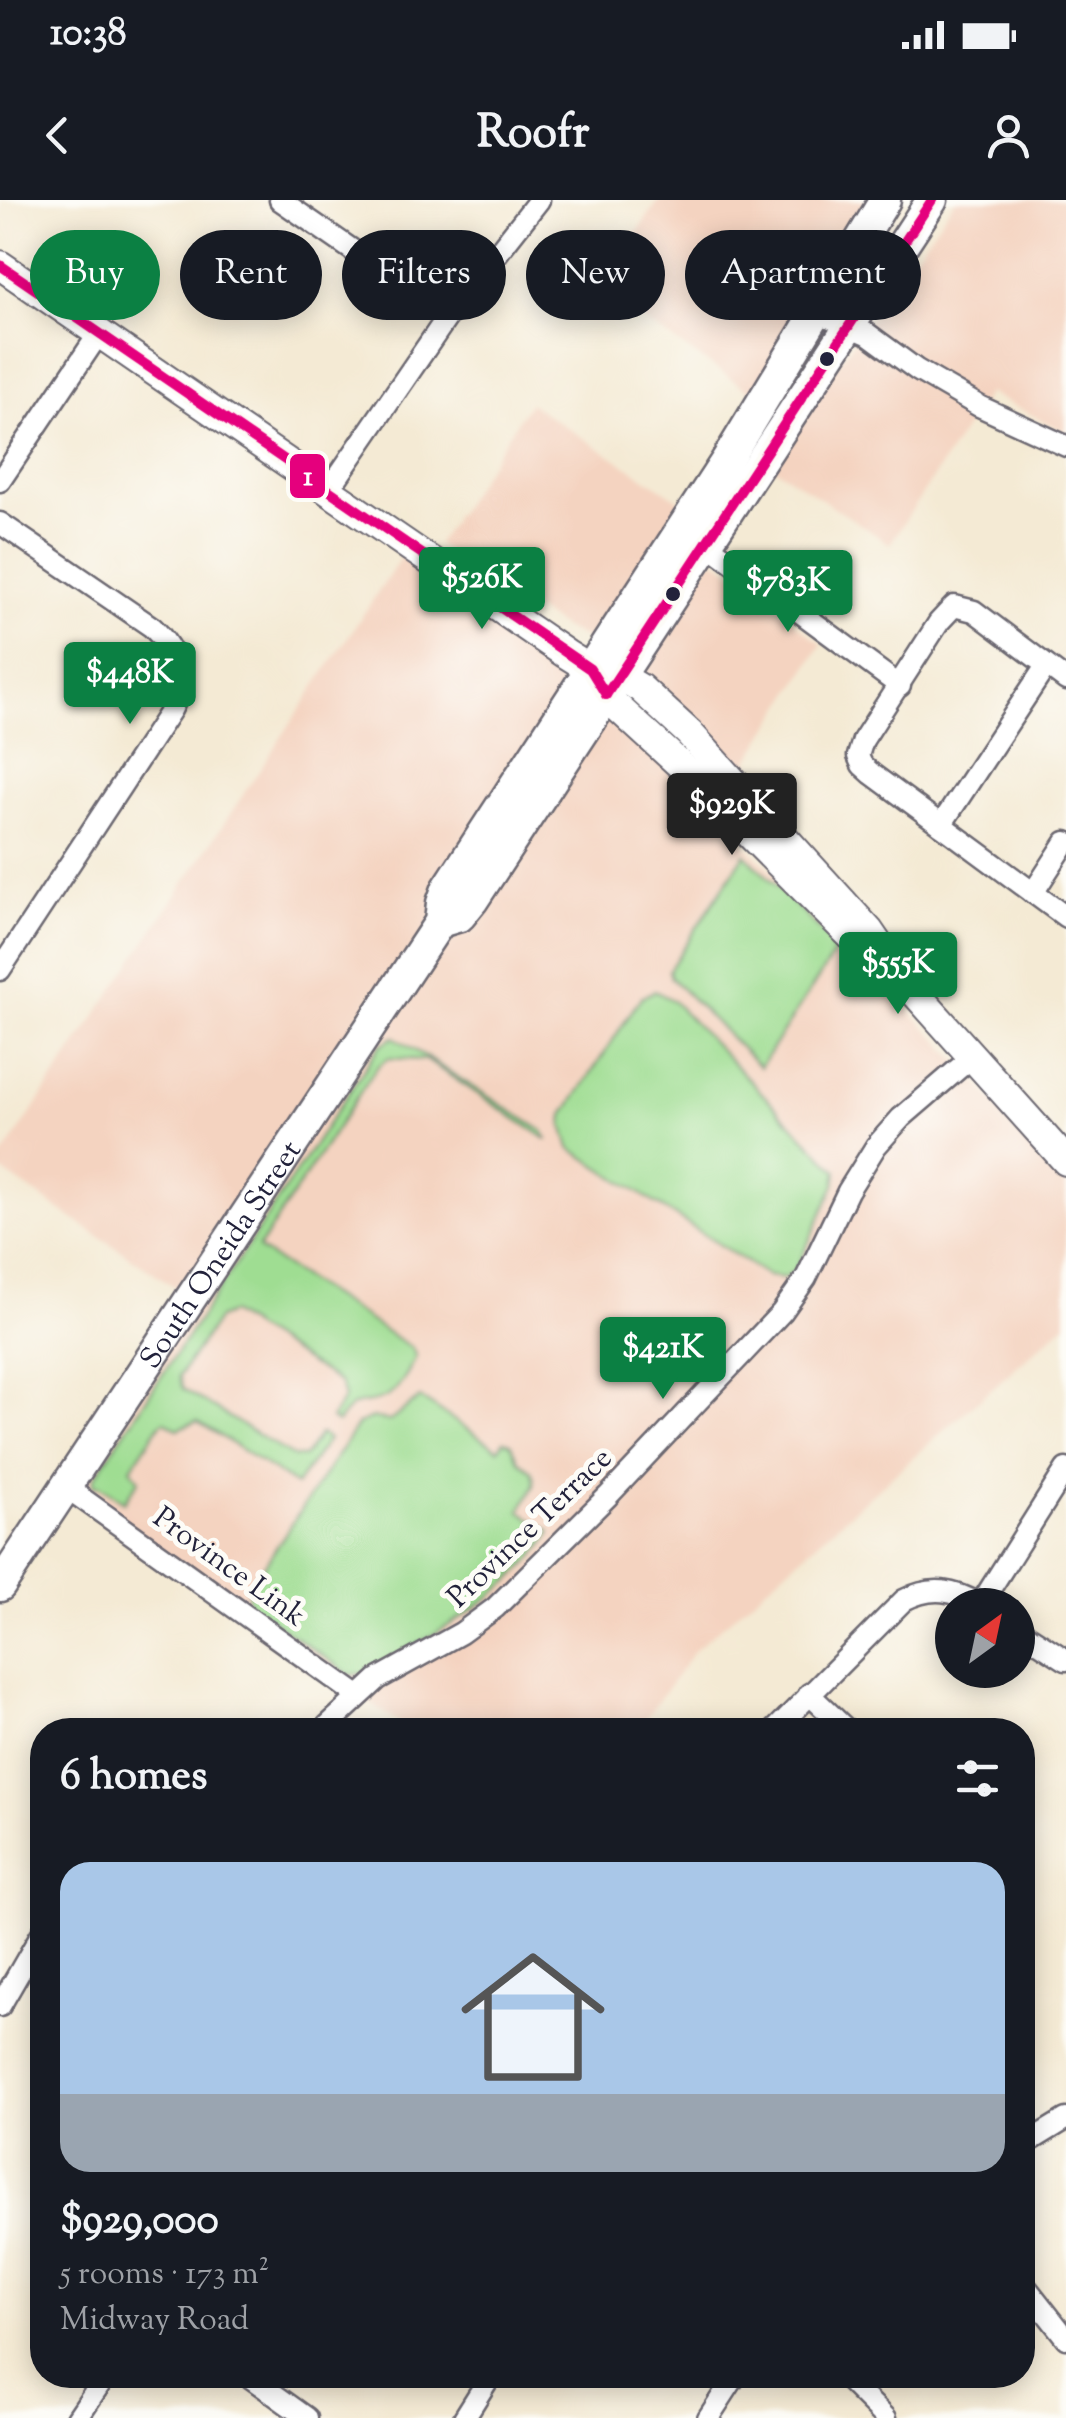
<!DOCTYPE html>
<meta charset="utf-8">
<style>
:root{--surface:#171b24;--page:#242831;--text:#f1f3f6;--muted:#9ea1a6;--accent:#0b8043}
body{margin:0;font-family:"Sorts Mill Goudy",serif;background:var(--page);color:var(--text);height:100vh;display:flex;flex-direction:column;font-size:38px;white-space:nowrap}
*{box-sizing:border-box;margin:0}
p{font-size:32px;color:var(--muted)}
.icon{flex:none;width:55px;height:55px;fill:none;stroke:currentColor;stroke-width:2;stroke-linecap:round;stroke-linejoin:round}
.map{position:relative;flex:1;overflow:hidden}
.sheet{position:absolute;left:30px;top:1518px;width:1005px;height:670px;display:flex;flex-direction:column;background:var(--surface);border-radius:40px;box-shadow:0 5px 25px #0003}
.sheet>*{flex:none}
.top-card{position:absolute;left:30px;top:30px;width:1008px;height:90px;display:flex;gap:20px}
.needle{width:65px;rotate:33deg}
.tools{position:absolute;left:935px;top:1388px;display:grid;gap:20px}
.tools a{display:grid;place-items:center;width:100px;height:100px;border-radius:50%;background:var(--surface);box-shadow:0 5px 25px #0003;font-size:50px}
.price{position:absolute;translate:-50% -85px;padding:0 22px;border-radius:10px;background:var(--accent);color:#fff;font-size:32px;line-height:65px;filter:drop-shadow(0 2px 5px #0008)}
.price::after{content:'';position:absolute;left:50%;top:60px;width:30px;height:22px;margin-left:-15px;background:inherit;clip-path:polygon(0 0,100% 0,50% 100%)}
.price.selected{background:#222;color:#fff}
ul{padding:0;list-style:none}
li{display:grid;align-content:center;gap:20px;height:530px;padding:0 30px}
li span{display:grid;place-items:center;height:310px;border-radius:30px;color:#555}
li>.icon{margin-inline-start:auto}
span .icon{width:180px;height:180px;fill:#fffc;stroke-width:1}
li b{font-size:42px}
h2{display:flex;justify-content:space-between;align-items:center;height:120px;padding:0 30px;font-size:42px}
.chip{padding:0 35px;border-radius:45px;background:var(--surface);box-shadow:0 5px 25px #0003;font-size:35px;line-height:90px}
.chip.selected{background:var(--accent);color:#fff}
.status{display:flex;justify-content:space-between;align-items:center;height:70px;padding:0 50px;background:var(--surface);direction:ltr}
.status svg{height:28px;fill:currentColor}
header{display:flex;justify-content:space-between;align-items:center;height:130px;padding:0 30px;background:var(--surface);font-size:45px;font-weight:800}
.map>svg:first-child{display:block}
</style>
<div class="status"><b>10:38</b><svg viewBox="0 0 49 12"><path d="M0 12V9h3v3zM5 12V6h3v6zM10 12V3h3v9zM15 12V0h3v12zM26 1h20v11H26zM47 4h2v5h-2z"/></svg></div>
<header><svg class="icon" aria-label="back" viewBox="0 0 24 24"><path d="M15 5l-7 7 7 7"/></svg>Roofr<svg class="icon" aria-label="person" viewBox="0 0 24 24"><circle cx="12" cy="8" r="4"/><path d="M4 21q1-7 8-7t8 7"/></svg></header>
<div class="map">
<svg width="1066" height="2218" viewBox="0 0 1066 2218">
<rect width="100%" height="100%" fill="#fdfcf7"/>
<filter id="ink" filterUnits="userSpaceOnUse"><feTurbulence type="fractalNoise" baseFrequency=".01" numOctaves="2"/><feDisplacementMap in="SourceGraphic" scale="20" xChannelSelector="R" yChannelSelector="G"/><feConvolveMatrix kernelMatrix="1 2 1 2 8 2 1 2 1" color-interpolation-filters="sRGB"/></filter>
<filter id="wash" filterUnits="userSpaceOnUse"><feTurbulence type="fractalNoise" baseFrequency=".0048" numOctaves="4" result="noise"/><feDisplacementMap in="SourceGraphic" scale="40" xChannelSelector="R" yChannelSelector="G"/><feGaussianBlur stdDeviation="2.25" result="paint"/><feColorMatrix in="noise" values="0 0 0 0 0 0 0 0 0 0 0 0 0 0 0 0 0 1.4 0 .05"/><feComposite in="paint" operator="in"/></filter>
<g filter="url(#wash)">
<rect width="100%" height="100%" fill="#f4ead4"/>
<g fill="#f4d3c0">
<path d="M659 0H874L753 193 598 90Z"/>
<path d="M955 0H1066V232L988 193 890 344 767 263Z"/>
<path d="M529 203 681 301 648 370 594 442 561 427 437 344Z"/>
<path d="M402 356H429L543 466 623 526 788 686 944 846 1066 981V1123L695 1450 637 1530H409L66 1287 190 1097 0 970V960Z"/>
<path d="M711 360 719 362 822 444 742 571 651 486 646 471V458Z"/>
</g>
<g fill="#9fdd92" stroke="#608066" stroke-width="2.5">
<path d="M745 654 838 748 760 867 671 778 669 770Z"/>
<path d="M655 791 672 800 837 971 835 985 797 1068 785 1078 768 1076 570 948 563 925 564 915 641 797Z"/>
<path d="M394 837 543 931 548 940 426 860 388 858 376 868 259 1047 260 1050 412 1148 416 1157C409 1170 400 1190 386 1197 362 1209 356 1194 337 1223L331 1219 344 1198 340 1183 230 1113 218 1118 179 1176 183 1189 294 1257H304L320 1234 328 1239 296 1285 197 1221 178 1229 165 1221 161 1223 131 1268 139 1280 124 1302 99 1285 93 1286 94 1278 380 845Z"/>
<path d="M420 1198 498 1249 504 1241 511 1243 519 1261 532 1271 534 1278V1286L520 1311 550 1331V1335C508 1398 430 1437 366 1473L350 1475 248 1404V1390L358 1224 372 1218 390 1221Z"/>
</g>
</g>
<g filter="url(#ink)">
<g fill="none" stroke-linecap="round" stroke-linejoin="round">
<defs>
<g id="minor">
<path d="M280 0 448 116"/>
<path d="M817 112 868 134 917 170 979 206 1066 246"/>
<path d="M0 281 100 132"/>
<path d="M328 291 448 116 539 0"/>
<path d="M0 323 152 427C176 450 188 480 171 510L0 770"/>
<path d="M706 343 900 486"/>
<path d="M1066 480 974 411 954 406 939 422 863 540 858 556 862 565 872 574 1066 717"/>
<path d="M941 625 1046 466"/>
<path d="M1033 693 1066 642"/>
<path d="M66 1287 357 1495"/>
<path d="M980 1405 1066 1269"/>
<path d="M1018 1429 1066 1460"/>
<path d="M809 1494 847 1530"/>
<path d="M323 1530 378 1479 461 1433 495 1408 608 1296 782 1112 806 1078 848 991 876 946 901 918 972 857"/>
<path d="M775 1530 904 1400C932 1385 954 1390 981 1405"/>
<path d="M0 1806 42 1733"/>
<path d="M1022 1946 1066 1919"/>
<path d="M1022 2082 1066 2138"/>
<path d="M247 2175 307 2218"/>
<path d="M843 2175 886 2218"/>
<path d="M77 2218 106 2175"/>
<path d="M464 2218 491 2175"/>
<path d="M708 2218 736 2175"/>
</g>
<g id="major">
<path d="M0 65 566 454 590 469 618 475 640 488 689 533 869 731 899 775 1066 961"/>
<path d="M595 479 615 505 686 570 861 746"/>
</g>
<g id="highway">
<path d="M440 722 460 716 473 700 932 0"/>
<path id="s1" d="M0 1386 440 722 442 703 447 689 726 261 885 0"/>
</g>
</defs>
<use href="#minor" stroke="#6c6871" stroke-width="25"/>
<use href="#major" stroke="#6c6871" stroke-width="32"/>
<use href="#highway" stroke="#6c6871" stroke-width="35"/>
<use href="#minor" stroke="#fff" stroke-width="20"/>
<use href="#major" stroke="#fff" stroke-width="28"/>
<use href="#highway" stroke="#fff" stroke-width="30"/>
<defs>
<g id="bus-1">
<path d="M0 65 590 469 606 495"/>
<path d="M606 495 932 0"/>
</g>
</defs>
<use href="#bus-1" stroke="#fdfcf7" stroke-width="18"/>
<use href="#bus-1" stroke="#e5007d" stroke-width="10"/>
</g>
</g>
<g fill="#22223b" stroke="#fdfcf7" stroke-width="4">
<circle cx="827" cy="159" r="9"/>
<circle cx="673" cy="394" r="9"/>
</g>
<g text-anchor="middle" stroke-width="10" stroke-linejoin="round" paint-order="stroke">
<g font-size="30" fill="#22223b" stroke="#fdfcf7">
<text dy="10" stroke="none"><textPath href="#s1" startOffset="398">South Oneida Street</textPath></text>
<text transform="translate(529 1327) rotate(-44)" y="10">Province Terrace</text>
<text transform="translate(230 1366) rotate(36)" y="10">Province Link</text>
</g>
</g>
<rect stroke="#fdfcf7" stroke-width="4" x="288" y="252" width="39" height="48" rx="10" fill="#e5007d"/>
<g font-size="28" text-anchor="middle" font-weight="bold" fill="#fff">
<text x="308" y="285">1</text>
</g>
</svg>
<div class="tools">
<a><svg class="needle" viewBox="-14 -14 28 28"><path d="M0-13l5 13h-10z" fill="#e53935"/><path d="M0 13l5-13h-10z" fill="#9ea1a6"/></svg></a>
</div>
<b class="price" style="left:482px;top:432px">$526K</b>
<b class="price" style="left:788px;top:435px">$783K</b>
<b class="price" style="left:130px;top:527px">$448K</b>
<b class="price selected" style="left:732px;top:658px">$929K</b>
<b class="price" style="left:898px;top:817px">$555K</b>
<b class="price" style="left:663px;top:1202px">$421K</b>
<div class="top-card">
<a class="chip selected">Buy</a>
<a class="chip">Rent</a>
<a class="chip">Filters</a>
<a class="chip">New</a>
<a class="chip">Apartment</a>
</div>
<section class="sheet">
<h2>6 homes<svg class="icon" aria-label="filters" viewBox="0 0 24 24"><path d="M4 7h16M4 17h16"/><circle cx="9" cy="7" r="2"/><circle cx="15" cy="17" r="2"/></svg></h2>
<ul>
<li><span style="background:linear-gradient(#a9c7e8 75%,#9aa5b1 0)"><svg class="icon" aria-label="home" viewBox="0 0 24 24"><path d="M3 11l9-7 9 7M6 9v11h12V9"/></svg></span><div><b>$929,000</b><p>5 rooms · 173 m²</p><p>Midway Road</p></div></li>
</ul>
</section>
</div>
